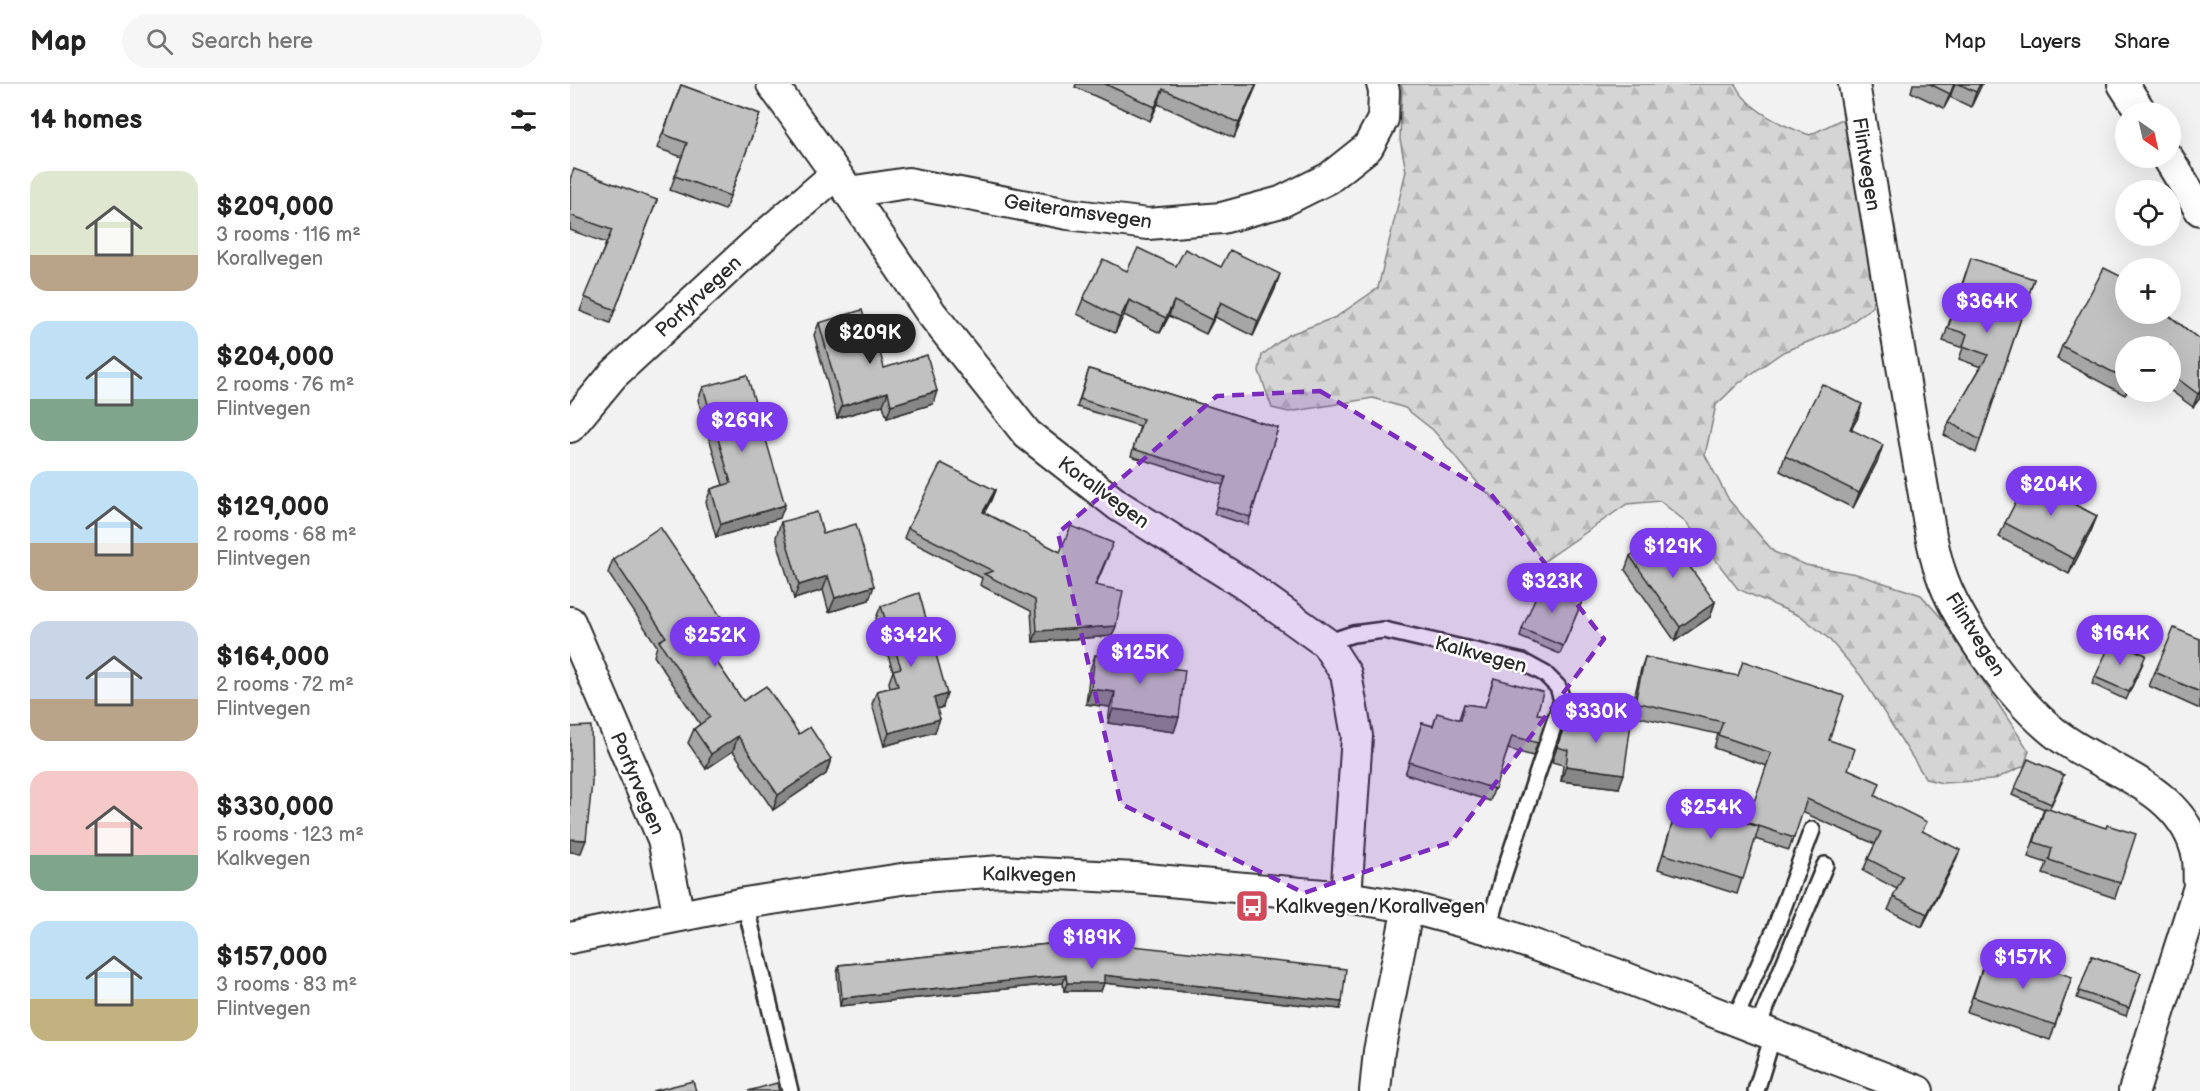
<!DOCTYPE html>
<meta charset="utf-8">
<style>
:root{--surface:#fff;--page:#f6f6f6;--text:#222;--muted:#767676;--line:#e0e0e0;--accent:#7c3aed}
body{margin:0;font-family:"Balsamiq Sans",sans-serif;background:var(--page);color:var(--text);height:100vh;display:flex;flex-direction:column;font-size:22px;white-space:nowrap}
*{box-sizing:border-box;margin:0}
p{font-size:20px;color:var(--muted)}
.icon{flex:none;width:33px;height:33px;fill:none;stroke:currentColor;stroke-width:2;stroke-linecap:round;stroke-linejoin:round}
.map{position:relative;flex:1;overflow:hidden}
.details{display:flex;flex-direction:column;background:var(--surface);width:570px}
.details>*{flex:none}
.needle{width:39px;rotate:146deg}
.buttons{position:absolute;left:1545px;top:18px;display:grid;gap:12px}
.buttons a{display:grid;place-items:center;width:66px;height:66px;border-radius:50%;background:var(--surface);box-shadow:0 6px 24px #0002;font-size:30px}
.price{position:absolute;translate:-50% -51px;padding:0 14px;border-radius:21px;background:var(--accent);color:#fff;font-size:20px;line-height:39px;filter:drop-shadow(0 2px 3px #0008)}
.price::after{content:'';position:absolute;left:50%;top:36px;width:18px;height:14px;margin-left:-9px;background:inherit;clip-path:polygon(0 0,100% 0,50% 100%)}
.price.active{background:#222;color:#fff}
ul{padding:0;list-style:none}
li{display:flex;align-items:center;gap:18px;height:150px;padding:0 30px}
li span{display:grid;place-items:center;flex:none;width:168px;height:120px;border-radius:18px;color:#555}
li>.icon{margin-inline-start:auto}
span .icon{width:72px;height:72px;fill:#fffc;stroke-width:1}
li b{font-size:26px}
h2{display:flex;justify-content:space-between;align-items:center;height:72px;padding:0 30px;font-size:26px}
header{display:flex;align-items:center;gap:36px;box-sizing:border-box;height:84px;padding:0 30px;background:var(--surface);border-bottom:2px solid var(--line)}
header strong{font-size:28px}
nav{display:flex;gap:33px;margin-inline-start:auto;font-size:21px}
.search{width:420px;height:54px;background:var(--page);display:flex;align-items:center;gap:15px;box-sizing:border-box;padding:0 21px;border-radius:33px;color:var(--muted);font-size:22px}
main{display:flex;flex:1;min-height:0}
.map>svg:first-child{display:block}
</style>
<header>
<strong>Map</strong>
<div class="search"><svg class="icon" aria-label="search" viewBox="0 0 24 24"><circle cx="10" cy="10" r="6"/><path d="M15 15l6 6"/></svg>Search here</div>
<nav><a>Map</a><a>Layers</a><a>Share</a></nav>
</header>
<main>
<section class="details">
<h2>14 homes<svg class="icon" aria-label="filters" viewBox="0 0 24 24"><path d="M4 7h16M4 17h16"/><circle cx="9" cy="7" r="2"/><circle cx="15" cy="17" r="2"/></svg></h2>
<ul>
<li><span style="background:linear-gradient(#dfe7d0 70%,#b9a48a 0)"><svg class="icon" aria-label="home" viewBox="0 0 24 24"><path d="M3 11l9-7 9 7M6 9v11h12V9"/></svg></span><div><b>$209,000</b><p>3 rooms · 116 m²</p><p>Korallvegen</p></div></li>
<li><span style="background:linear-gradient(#bfe0f5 65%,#7fa58c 0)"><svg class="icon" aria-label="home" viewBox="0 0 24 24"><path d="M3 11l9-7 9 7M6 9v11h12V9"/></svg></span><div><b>$204,000</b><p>2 rooms · 76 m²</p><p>Flintvegen</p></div></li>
<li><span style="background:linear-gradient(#bfe0f5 60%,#b9a48a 0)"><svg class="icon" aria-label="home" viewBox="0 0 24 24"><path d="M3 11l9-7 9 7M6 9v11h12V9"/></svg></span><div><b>$129,000</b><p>2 rooms · 68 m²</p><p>Flintvegen</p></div></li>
<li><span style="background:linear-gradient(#c9d6e8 65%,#b9a48a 0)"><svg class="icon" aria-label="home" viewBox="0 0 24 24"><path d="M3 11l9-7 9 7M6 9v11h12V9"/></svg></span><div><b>$164,000</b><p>2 rooms · 72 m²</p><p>Flintvegen</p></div></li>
<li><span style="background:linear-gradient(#f6c9c9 70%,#7fa58c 0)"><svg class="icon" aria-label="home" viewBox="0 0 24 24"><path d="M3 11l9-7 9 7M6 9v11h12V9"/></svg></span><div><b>$330,000</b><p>5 rooms · 123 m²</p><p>Kalkvegen</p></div></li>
<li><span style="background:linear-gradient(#bfe0f5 65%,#c2b280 0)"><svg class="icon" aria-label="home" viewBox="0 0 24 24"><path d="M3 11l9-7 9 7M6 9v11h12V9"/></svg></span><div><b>$157,000</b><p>3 rooms · 83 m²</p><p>Flintvegen</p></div></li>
</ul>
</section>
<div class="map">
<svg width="1630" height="1007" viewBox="0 0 1630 1007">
<defs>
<pattern id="forest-firs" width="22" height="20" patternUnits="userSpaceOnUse" patternTransform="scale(1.5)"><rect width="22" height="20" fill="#d5d5d5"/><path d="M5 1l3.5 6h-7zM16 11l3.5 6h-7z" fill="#b7b7b7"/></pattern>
</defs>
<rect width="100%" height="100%" fill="#f2f2f2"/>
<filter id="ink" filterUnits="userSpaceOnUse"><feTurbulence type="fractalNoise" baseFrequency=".0167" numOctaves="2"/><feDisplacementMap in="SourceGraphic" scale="12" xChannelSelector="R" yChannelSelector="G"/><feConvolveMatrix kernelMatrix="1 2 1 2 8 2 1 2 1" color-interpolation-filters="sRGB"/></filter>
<g filter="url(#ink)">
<path fill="url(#forest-firs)" stroke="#808080" stroke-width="1.5" d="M830 0H1165C1178 27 1213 42 1240 51L1270 36 1287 35 1305 207 1302 223 1275 243 1213 268 1170 298 1146 321 1135 371 1159 416 1204 468 1236 481 1286 490 1351 511 1374 537 1459 667 1454 682 1423 696 1372 699 1356 695 1291 592 1258 554 1232 533 1168 505 1116 438 1090 417 1057 420 973 478 944 436 907 398 863 346 835 324 803 314 719 328 702 324 689 287 692 271 718 251 766 233 808 204 836 87 830 55 832 4Z"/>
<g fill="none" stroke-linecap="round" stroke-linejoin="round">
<defs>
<g id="service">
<path d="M756 559 783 550 814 546 953 578 975 590 988 603 992 616 933 792 919 845"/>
<path d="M175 819 220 1007"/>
<path d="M1165 935 1205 845 1242 746"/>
<path d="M1187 945 1255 781"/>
<path d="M1186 1007 1203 951"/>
</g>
<g id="minor">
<path d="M202 0 279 108 361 229 457 350 549 422 674 500 756 559 776 590 787 652 776 813"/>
<path d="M1284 0 1361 452C1364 464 1366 476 1370 487 1386 537 1439 610 1479 644 1526 685 1607 698 1626 766 1630 777 1628 791 1629 803L1564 1007"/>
<path d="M1553 0 1571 28"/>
<path d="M1598 74 1630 126"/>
<path d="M279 108 338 99 498 130 578 140 652 134 711 118 759 94 798 63 813 35 814 7 812 0"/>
<path d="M0 343 43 291 186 159 266 90"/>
<path d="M0 538 93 755 109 832"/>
<path d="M0 854 175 819 338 794 431 787 565 794 776 813 838 823 919 845 1046 890 1348 1007"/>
<path d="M805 1007 809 967 838 823"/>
</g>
</defs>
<use href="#service" stroke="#2b2b2b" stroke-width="20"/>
<use href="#minor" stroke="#2b2b2b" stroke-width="34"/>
<use href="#service" stroke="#fff" stroke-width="15"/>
<use href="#minor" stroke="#fff" stroke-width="30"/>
</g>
<g fill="#a6a6a6" stroke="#2b2b2b" stroke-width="1.5">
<path d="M506 0H687L664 54 588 20 580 37 505 3Z"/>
<path d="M1343 0H1412L1401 23 1380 13 1374 24 1341 8Z"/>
<path d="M111 1 190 30 155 126 100 106 112 73 87 64Z"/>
<path d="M0 95 87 116 40 239 10 227 36 159 0 146Z"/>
<path d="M606 182 651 183 705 205 683 252 645 233 636 250 599 232 590 249 554 231 545 249 507 230 513 215 557 187Z"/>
<path d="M1396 188 1464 195 1406 369 1374 351 1379 338 1411 283 1389 275 1393 264 1373 257Z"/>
<path d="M1556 230H1598L1630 256V314L1623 323 1600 306V262H1556V308H1557L1555 311 1487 275 1492 262Z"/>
<path d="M249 239 300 254 314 284 363 320 317 334 313 321 267 334 244 251Z"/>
<path d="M519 285 708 344 678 441 644 430 653 401 561 372 570 342 507 323Z"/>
<path d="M133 303 210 434 146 453 136 418 141 405 153 401 128 316Z"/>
<path d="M1287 335 1281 345 1308 376 1283 424 1210 387 1215 372Z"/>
<path d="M425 406 421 416 414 429 490 468 539 470 526 501 546 542 542 552 463 558 461 527 410 501 412 494 334 454 338 444Z"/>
<path d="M1495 415 1527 432 1521 447 1499 490 1429 453 1435 439Z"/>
<path d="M211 438 253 450 299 516 259 528 253 506 224 515 206 453Z"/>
<path d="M1060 472 1145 518 1140 533 1105 557 1055 486Z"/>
<path d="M43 475 151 533 146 548 132 557 173 617 229 650 261 675 256 690 203 726 163 667 136 685 118 659 124 645 130 640 84 572 87 562 38 489Z"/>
<path d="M1013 515 990 570 950 553 952 545Z"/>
<path d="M311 522 373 623 367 625 365 648 314 662 302 620 307 607 320 604 319 598 323 587 306 534Z"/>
<path d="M1630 555V625L1579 602 1585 588Z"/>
<path d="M525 571 590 583 609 633 604 648 538 639 540 623 516 620 520 586Z"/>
<path d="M1075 573 1259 656 1278 685 1306 712 1353 747 1385 778 1352 843 1318 826 1327 805 1293 787 1298 775 1305 760 1232 728 1219 766 1185 755 1167 810 1088 785 1109 718 1177 739 1197 682 1144 664 1148 650 1060 631 1071 585Z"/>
<path d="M1573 579 1556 616 1522 600 1525 593Z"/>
<path d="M924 594 967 630 977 631 963 672 938 665 920 717 835 690 852 639 863 642 889 635 894 620 915 623Z"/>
<path d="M998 631 1049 704 991 697 993 681 982 678Z"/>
<path d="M1492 698 1479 726 1550 799 1545 814 1473 790 1477 779 1458 773 1474 725 1442 711 1445 704Z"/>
<path d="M499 858 772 918 770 925 534 899 531 907H494L493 899 270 922 267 889 269 881Z"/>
<path d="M1522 872 1571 889 1556 932 1507 914Z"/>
<path d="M1416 873 1463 889 1502 893 1480 956 1397 928Z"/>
</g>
<g fill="#878787" stroke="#2b2b2b" stroke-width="1.5">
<path d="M686 0H687L664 54 669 39Z"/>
<path d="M1385 0 1380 13 1374 24 1380 10Z"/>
<path d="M1410 0H1412L1401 23 1406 8Z"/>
<path d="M593 5 588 20 580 37 585 23Z"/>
<path d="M710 190 705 205 683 252 688 237Z"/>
<path d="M559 216 554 231 545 249 550 234Z"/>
<path d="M604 217 599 232 590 249 596 234Z"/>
<path d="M651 218 645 233 636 250 642 236Z"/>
<path d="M367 307 363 320 317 334 321 321Z"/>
<path d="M1630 307V314L1623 323 1628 310Z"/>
<path d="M318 308 313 321 267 334 272 322Z"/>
<path d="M1292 320 1287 335 1274 359 1280 345Z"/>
<path d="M1313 361 1308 376 1283 424 1289 409Z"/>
<path d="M425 406 421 416 409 439 413 428Z"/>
<path d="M215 421 210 434 146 453 151 440Z"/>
<path d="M1527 432 1521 447 1499 490 1504 475Z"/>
<path d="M258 492 253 506 224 515 229 501Z"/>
<path d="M304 502 299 516 259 528 265 514Z"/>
<path d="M1145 518 1140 533 1105 557 1110 543Z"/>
<path d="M151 533 146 548 122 564 127 549Z"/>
<path d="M546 542 542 552 463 558 467 547Z"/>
<path d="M521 605 545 608 540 623 516 620Z"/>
<path d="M377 610 373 623 359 627 364 614Z"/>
<path d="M543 625 609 633 604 648 538 639Z"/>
<path d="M370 635 365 648 314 662 319 649Z"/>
<path d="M168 652 163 667 136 685 141 670Z"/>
<path d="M261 675 256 690 203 726 208 711Z"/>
<path d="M996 682 1054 690 1049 704 991 697Z"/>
<path d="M0 755 16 756 11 769 0 768Z"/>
<path d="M1390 766 1385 778 1352 843 1357 830Z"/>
<path d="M496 891 493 899 270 922 272 914Z"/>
<path d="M534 891 772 918 770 925 534 899 531 907H494L497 899Z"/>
</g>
<g fill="#c1c1c1" stroke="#2b2b2b" stroke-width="1.5">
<path d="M535 0H686L669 39 593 5 585 23Z"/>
<path d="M1360 0H1384L1380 10Z"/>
<path d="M1389 0H1410L1406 8Z"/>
<path d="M111 1 190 30 160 112 105 92 117 59 93 50Z"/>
<path d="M4 85 87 116 45 226 14 213 42 146 0 131V95Z"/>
<path d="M568 164 606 182 615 165 651 183 660 166 710 190 688 237 651 218 642 236 604 217 596 234 559 216 550 234 513 215 533 175 557 187Z"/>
<path d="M1401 174 1464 195 1410 356 1379 338 1418 271 1393 262 1397 250 1378 244Z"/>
<path d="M1534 184 1556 195V230H1597L1630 256V307L1628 310 1600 289V262H1556V295L1492 262Z"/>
<path d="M292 226 300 254 306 252 314 284 357 271 367 307 321 321 318 308 272 322 249 239Z"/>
<path d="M519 285 708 344 680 433 646 422 656 393 563 365 573 335 510 315Z"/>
<path d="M177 291 215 421 151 440 141 405 161 399 133 303Z"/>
<path d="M1252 300 1292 320 1280 345 1313 361 1289 409 1215 372Z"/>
<path d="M371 379 425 406 413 428 490 468 501 442 543 459 525 501 553 507 546 542 467 547 465 516 414 490 423 487 338 444Z"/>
<path d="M1460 390 1497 410 1494 415 1527 432 1504 475 1435 439Z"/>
<path d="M247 428 253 450 286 440 304 502 265 514 258 492 229 501 211 438Z"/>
<path d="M90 443 151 533 127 549 173 617 196 602 229 650 240 643 261 675 208 711 168 652 141 670 124 645 140 633 89 557 96 553 43 475Z"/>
<path d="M1095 448 1145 518 1110 543 1060 472Z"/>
<path d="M972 498 1013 515 993 562 952 545Z"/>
<path d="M349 509 377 610 364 614 370 635 319 649 307 607 328 602 323 586 331 584 311 522Z"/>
<path d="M1604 544 1630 555V608L1585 588Z"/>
<path d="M1542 556 1576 571 1559 608 1525 593Z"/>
<path d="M525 571 590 580V583L615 586 609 633 543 625 545 608 521 605Z"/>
<path d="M1075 573 1168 592 1173 577 1274 612 1259 656 1285 665 1278 685 1310 699 1305 712 1357 738 1352 747 1390 766 1357 830 1323 813 1333 793 1298 775 1311 748 1237 715 1224 754 1177 738 1201 669 1148 651 1153 638 1065 618Z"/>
<path d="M924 594 973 608 967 630 977 631 968 659 942 652 925 705 839 678 852 639 863 642 867 629 891 636 894 620 915 623Z"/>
<path d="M998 631 1061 639 1054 690 996 682 998 666 987 663Z"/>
<path d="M21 642 22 699 16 756 0 755V643Z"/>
<path d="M1458 675 1494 691 1481 720 1445 704Z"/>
<path d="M1109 718 1189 743 1173 795 1093 770Z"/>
<path d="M1475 724 1536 744 1537 741 1566 750 1550 799 1479 776 1482 764 1464 758Z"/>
<path d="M499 858H525L776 885 772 918 534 891V899H497L496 891 272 914 269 881Z"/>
<path d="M1522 872 1571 889 1559 924 1509 907Z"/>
<path d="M1416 873 1464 889 1466 881 1502 893 1485 941 1403 913Z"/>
<path d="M123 997 126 1007H83Z"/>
<path d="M207 999 209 1007H178Z"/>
</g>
</g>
<path fill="#7b2cbf" fill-opacity="0.2" stroke="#7b2cbf" stroke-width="4.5" stroke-dasharray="12 8" stroke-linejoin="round" d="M750 307 921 410 1034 555 881 758 734 809 551 720 488 449 647 312Z"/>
<defs>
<symbol id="bus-square" viewBox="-11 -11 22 22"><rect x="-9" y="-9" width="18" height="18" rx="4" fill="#d1495b" stroke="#fff"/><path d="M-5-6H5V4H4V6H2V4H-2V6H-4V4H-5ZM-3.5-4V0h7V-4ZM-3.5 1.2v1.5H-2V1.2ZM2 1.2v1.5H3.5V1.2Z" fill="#fff"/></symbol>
</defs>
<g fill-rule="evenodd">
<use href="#bus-square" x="663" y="803" width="38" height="38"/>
</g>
<g text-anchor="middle" stroke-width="5" stroke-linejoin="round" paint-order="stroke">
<g font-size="20" fill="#2b2b2b" stroke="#fff">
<text transform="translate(1297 80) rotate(81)" y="7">Flintvegen</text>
<text transform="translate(508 127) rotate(8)" y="7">Geiteramsvegen</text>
<text transform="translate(128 212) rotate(-43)" y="7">Porfyrvegen</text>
<text transform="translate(534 408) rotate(36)" y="7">Korallvegen</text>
<text transform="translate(1406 550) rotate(58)" y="7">Flintvegen</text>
<text transform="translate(911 570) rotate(15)" y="7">Kalkvegen</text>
<text transform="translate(68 699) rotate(67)" y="7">Porfyrvegen</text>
<text transform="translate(459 790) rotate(1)" y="7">Kalkvegen</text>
</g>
<g font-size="20" fill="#2b2b2b" stroke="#fff" text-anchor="start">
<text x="705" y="829">Kalkvegen/Korallvegen</text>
</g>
</g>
</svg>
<div class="buttons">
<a><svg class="needle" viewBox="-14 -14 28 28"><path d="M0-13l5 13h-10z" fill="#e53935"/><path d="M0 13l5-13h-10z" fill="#767676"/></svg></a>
<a><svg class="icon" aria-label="locate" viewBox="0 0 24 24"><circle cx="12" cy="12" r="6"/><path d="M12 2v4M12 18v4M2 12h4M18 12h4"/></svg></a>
<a>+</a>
<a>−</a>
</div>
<b class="price" style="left:1417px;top:250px">$364K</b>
<b class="price active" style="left:300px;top:281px">$209K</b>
<b class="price" style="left:172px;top:369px">$269K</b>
<b class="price" style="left:1481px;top:433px">$204K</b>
<b class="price" style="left:1103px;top:495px">$129K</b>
<b class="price" style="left:982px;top:530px">$323K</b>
<b class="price" style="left:1550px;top:582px">$164K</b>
<b class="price" style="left:145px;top:584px">$252K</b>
<b class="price" style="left:341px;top:584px">$342K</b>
<b class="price" style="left:570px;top:601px">$125K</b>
<b class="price" style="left:1026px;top:660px">$330K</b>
<b class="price" style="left:1141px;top:756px">$254K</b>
<b class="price" style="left:522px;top:886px">$189K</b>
<b class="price" style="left:1453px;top:906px">$157K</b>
</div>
</main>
